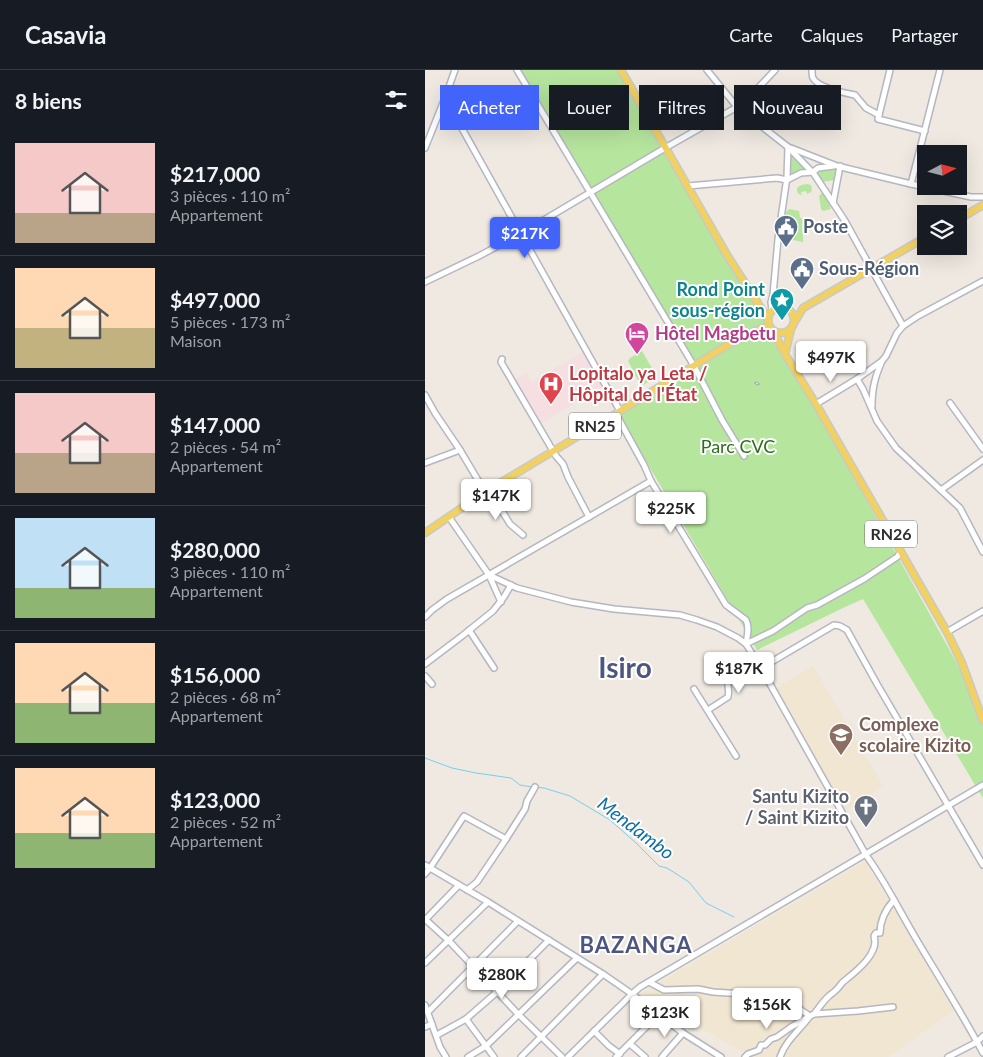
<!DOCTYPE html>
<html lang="fr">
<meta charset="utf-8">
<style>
:root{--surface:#171b24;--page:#20242c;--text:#f1f3f6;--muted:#9ea1a6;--line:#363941;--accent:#4264fb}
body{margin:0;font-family:Lato,sans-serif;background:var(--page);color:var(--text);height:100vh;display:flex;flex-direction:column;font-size:19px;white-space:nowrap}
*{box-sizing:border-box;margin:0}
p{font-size:16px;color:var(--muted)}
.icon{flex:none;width:28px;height:28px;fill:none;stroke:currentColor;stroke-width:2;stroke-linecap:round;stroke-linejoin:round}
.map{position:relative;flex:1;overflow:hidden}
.drawer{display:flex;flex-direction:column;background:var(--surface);width:425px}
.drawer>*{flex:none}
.banner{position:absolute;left:15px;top:15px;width:468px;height:45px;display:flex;gap:10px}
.needle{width:32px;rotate:83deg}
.controls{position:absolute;left:492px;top:75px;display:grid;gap:10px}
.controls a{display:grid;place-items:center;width:50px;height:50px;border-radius:0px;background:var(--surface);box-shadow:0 5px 20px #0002;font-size:25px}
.price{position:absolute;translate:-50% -42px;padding:0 11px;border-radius:5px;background:#fff;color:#222;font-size:16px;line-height:32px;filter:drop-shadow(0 1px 2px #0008)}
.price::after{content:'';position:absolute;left:50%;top:30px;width:15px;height:11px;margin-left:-8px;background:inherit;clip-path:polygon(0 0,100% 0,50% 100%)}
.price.on{background:var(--accent);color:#fff}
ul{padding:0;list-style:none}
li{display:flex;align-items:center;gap:15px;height:125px;padding:0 15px}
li+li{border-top:1px solid var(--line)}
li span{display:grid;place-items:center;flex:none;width:140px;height:100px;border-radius:0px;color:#555}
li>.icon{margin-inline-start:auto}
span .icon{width:60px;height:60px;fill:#fffc;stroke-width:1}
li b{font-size:21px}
h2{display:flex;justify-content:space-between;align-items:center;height:60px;padding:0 15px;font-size:21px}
.pill{padding:0 18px;border-radius:0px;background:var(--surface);box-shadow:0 5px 20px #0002;font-size:18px;line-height:45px}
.pill.on{background:var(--accent);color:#fff}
header{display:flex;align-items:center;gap:30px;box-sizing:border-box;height:70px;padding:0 25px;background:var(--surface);border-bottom:1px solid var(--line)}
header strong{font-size:24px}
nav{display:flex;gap:28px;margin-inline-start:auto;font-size:18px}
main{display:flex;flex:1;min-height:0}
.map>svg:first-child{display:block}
</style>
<header>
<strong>Casavia</strong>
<nav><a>Carte</a><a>Calques</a><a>Partager</a></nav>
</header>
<main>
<section class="drawer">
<h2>8 biens<svg class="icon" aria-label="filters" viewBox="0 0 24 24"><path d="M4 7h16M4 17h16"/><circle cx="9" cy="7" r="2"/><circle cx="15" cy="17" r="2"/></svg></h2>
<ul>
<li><span style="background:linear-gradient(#f6c9c9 70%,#b9a48a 0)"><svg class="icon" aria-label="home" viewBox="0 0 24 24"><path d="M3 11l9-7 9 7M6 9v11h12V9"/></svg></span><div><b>$217,000</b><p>3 pièces · 110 m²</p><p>Appartement</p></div></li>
<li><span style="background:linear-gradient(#ffd9b3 60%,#c2b280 0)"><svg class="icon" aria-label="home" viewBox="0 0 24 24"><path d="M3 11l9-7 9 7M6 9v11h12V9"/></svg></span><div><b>$497,000</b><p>5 pièces · 173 m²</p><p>Maison</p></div></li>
<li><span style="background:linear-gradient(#f6c9c9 60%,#b9a48a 0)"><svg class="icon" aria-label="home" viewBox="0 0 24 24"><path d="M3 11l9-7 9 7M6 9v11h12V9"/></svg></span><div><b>$147,000</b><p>2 pièces · 54 m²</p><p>Appartement</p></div></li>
<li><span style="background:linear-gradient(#bfe0f5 70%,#8fb573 0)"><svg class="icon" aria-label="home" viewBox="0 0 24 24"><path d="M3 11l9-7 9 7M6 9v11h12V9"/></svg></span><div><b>$280,000</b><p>3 pièces · 110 m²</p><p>Appartement</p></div></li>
<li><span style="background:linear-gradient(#ffd9b3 60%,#8fb573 0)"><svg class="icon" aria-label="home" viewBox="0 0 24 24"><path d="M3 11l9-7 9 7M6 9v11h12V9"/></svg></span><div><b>$156,000</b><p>2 pièces · 68 m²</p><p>Appartement</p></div></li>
<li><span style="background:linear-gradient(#ffd9b3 65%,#8fb573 0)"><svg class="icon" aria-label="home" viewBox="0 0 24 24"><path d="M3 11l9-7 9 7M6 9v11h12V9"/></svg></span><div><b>$123,000</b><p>2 pièces · 52 m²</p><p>Appartement</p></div></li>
</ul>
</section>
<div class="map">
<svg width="558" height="987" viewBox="0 0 558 987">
<rect width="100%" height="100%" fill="#efe9e1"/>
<g fill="#f0e6d1">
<path d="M388 596 458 716 421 740 351 618Z"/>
<path d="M440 791 529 941 463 987H327L215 924Z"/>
</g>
<path fill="#f5dfe0" d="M158 282 178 316 117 353 90 310 101 303 107 312Z"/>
<g fill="#b6e59e">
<path d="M92 0H196L206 17 242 87 263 116 301 182 366 295 558 640V728L438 529 420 537 332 580 191 340 269 296 172 136 170 120 162 116Z"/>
<path d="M366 84 383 100 364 104Z"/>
<path d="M411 97 412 99 410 110 397 112 393 106 392 102 393 101Z"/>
<path d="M382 114 386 115 387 120 386 122 382 124 381 121 376 122 377 125 374 124 372 122V118L376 115Z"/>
<path d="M397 123H399L406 139 398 141 396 139 394 126Z"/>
<path d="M364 139 374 141 375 147 378 150V172L368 170 367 168 356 167 359 144Z"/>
<path d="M217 281 232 307 218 315 214 312 203 291 205 288Z"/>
<path d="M192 351 196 358 195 362 190 363 185 362 183 358 184 356Z"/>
</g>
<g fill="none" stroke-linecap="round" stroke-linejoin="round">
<g stroke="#75cff0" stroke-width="1">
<path d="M0 688 27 698 51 703 86 708 95 715 107 717"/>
<path d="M111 717 119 718 145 726 185 750 211 773 234 796 242 798 264 812 281 833 309 847"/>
</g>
<defs>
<g id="minor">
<path d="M92 0 269 296 297 350 319 386"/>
<path d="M282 0 312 37 363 77 389 104 420 151 478 256"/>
<path d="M387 0C387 3 387 6 388 8 393 18 420 23 430 25L441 38 454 45"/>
<path d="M465 0 453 49 500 61"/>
<path d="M20 28 195 341"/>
<path d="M0 78 20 28 30 0"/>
<path d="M366 78 412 96 486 114 546 127H558"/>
<path d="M486 114 515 0"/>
<path d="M263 116 352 108 362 110 376 103 388 102 393 98 409 96"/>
<path d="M408 133 415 96"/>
<path d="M0 212 54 186 97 163 240 78 312 37 334 17 350 0"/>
<path d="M348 225 359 238"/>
<path d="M347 240 346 232 348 225 353 169 362 107 363 77"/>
<path d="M77 289 76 292 131 386 138 394 143 407 164 447"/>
<path d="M432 309 438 319 452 351 471 378 535 438 558 482"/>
<path d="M0 325 10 343 35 380 60 422"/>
<path d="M525 333 558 379"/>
<path d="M391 334 432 309 457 291 461 286 472 263 478 256 493 246 558 211"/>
<path d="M447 336C447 318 450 307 457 291"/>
<path d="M191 344 219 395 226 411 298 530 301 535 321 550C325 558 322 566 321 574L348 561 382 538 392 535 439 509 472 487 476 482"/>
<path d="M0 393 35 380"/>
<path d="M64 420 85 454 98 465"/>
<path d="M516 420 558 390"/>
<path d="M24 447 64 505 92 518 146 532 189 539 255 545 272 550 292 557 313 568 321 574 336 598 409 555 415 556 422 560 452 614 558 795"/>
<path d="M64 505 76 532"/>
<path d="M0 547 7 540 22 529 226 411"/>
<path d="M44 560 69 598"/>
<path d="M522 562 558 541"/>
<path d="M0 594 37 566 68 541 79 527 86 515"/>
<path d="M336 598 441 785C460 811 474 840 490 867 513 906 537 943 558 983"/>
<path d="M0 606 7 614"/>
<path d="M269 619 311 686"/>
<path d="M283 640 303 627C305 621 302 617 303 611 304 598 322 595 332 592"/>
<path d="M0 795 63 832 178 904 207 924 258 963 296 987"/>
<path d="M0 804 5 798 39 746 81 769"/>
<path d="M42 820 52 812 81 769 100 739 102 731 110 717"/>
<path d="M0 849 24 871 94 945 137 987"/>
<path d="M0 850 34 815"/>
<path d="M0 893 63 832"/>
<path d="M224 912 239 920 273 919 288 922 334 925 346 929H359L370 933 376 940 385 946 389 944 433 941 468 937"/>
<path d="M0 935 15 977 21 987"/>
<path d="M3 942 93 851"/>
<path d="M389 944C394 938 398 931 404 926 406 924 408 923 410 921 413 919 415 915 418 912 429 903 455 884 449 866L451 863H455C455 850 461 839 469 830"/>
<path d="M41 949 69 987"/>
<path d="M0 957 7 954"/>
<path d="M169 961 184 976 195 984"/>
<path d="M12 965 41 949 72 922 124 870"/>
<path d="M205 974 220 987"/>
<path d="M43 987 61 976 152 888"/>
<path d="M96 987 178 904"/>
<path d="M143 987 207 924 215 917 558 715"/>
<path d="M191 987 234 944"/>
<path d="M237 987 258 963"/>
<path d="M320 987 323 984 334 980 336 975H340L346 969 352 967 366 957 385 946"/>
<path d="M355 987C361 970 375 960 385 946"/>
<path d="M523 987 552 972 558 966"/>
</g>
<g id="major">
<path d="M196 0 302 185 343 249"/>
<path d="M534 149 558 135"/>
<circle cx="356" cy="250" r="13"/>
<path d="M369 253 378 238 501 167"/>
<path d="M348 261 360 284 391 334 522 562 537 593 558 651"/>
<path d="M360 284 366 259"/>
<path d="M0 463 60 422 195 341 306 273 330 261 344 256"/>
</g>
</defs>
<use href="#minor" stroke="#b4b7c1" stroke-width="8"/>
<use href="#major" stroke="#c9c9c9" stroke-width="9"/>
<use href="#minor" stroke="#fff" stroke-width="5"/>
<use href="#major" stroke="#f2d163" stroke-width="6"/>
<defs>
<path id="rail" d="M331 313 333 314"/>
</defs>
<use href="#rail" stroke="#a3a6b8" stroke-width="3"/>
<use href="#rail" stroke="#fff" stroke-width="1" stroke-dasharray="4" stroke-linecap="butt"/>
</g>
<defs>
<symbol id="civic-pin" viewBox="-11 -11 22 30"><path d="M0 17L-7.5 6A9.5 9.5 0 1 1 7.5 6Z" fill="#5c6f8a" stroke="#fff"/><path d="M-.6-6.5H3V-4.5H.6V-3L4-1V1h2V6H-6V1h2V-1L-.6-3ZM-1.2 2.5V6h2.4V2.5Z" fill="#fff"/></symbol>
<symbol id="sight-pin" viewBox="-11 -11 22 30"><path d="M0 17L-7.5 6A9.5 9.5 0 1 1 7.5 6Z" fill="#0f9aa8" stroke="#fff"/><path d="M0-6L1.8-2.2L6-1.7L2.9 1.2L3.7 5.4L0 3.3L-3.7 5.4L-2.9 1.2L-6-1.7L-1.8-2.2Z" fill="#fff"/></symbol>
<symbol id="hotel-pin" viewBox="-11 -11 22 30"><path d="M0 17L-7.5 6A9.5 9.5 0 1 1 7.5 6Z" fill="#d1479c" stroke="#fff"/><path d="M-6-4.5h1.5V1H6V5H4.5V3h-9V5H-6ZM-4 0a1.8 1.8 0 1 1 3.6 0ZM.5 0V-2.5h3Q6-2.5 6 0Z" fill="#fff"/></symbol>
<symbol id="hospital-pin" viewBox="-11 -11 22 30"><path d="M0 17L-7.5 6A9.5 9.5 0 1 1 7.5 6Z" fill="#e0444e" stroke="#fff"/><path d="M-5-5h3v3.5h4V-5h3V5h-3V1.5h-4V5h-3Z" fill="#fff"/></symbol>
<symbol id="school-pin" viewBox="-11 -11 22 30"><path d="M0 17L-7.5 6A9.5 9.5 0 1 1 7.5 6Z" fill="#8d6e63" stroke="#fff"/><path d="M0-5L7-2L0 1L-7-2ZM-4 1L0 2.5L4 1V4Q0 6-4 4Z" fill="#fff"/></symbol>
<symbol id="church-pin" viewBox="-11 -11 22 30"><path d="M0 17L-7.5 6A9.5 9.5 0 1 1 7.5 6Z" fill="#6b7280" stroke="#fff"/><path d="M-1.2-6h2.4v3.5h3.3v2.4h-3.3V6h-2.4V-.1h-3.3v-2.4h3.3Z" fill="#fff"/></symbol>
</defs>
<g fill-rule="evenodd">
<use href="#civic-pin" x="347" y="143" width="28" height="38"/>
<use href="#civic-pin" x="363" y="185" width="28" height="38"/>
<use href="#sight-pin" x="343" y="216" width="28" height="38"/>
<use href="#hotel-pin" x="198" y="250" width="28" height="38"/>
<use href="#hospital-pin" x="112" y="300" width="28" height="38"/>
<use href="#school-pin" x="402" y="651" width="28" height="38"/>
<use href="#church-pin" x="427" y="723" width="28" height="38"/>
</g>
<g text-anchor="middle" stroke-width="4" stroke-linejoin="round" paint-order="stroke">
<g fill="#fff" stroke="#6d6d6d" stroke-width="1">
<rect x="144" y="342.5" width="52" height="27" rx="4"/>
<rect x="440" y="450.5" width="52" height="27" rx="4"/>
</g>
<g font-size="16" font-weight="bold" fill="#2e2e2e">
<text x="170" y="362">RN25</text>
<text x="466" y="470">RN26</text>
</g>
<g font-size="18" font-weight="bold" fill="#4e5e75" stroke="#fff" text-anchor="start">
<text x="378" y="163">Poste</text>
<text x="394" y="205">Sous-Région</text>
</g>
<g font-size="18" font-weight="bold" fill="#0d838f" stroke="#fff" text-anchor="end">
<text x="340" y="226">Rond Point<tspan x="340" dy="21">sous-région</tspan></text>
</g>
<g font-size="18" font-weight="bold" fill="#b23c85" stroke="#fff" text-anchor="start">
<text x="230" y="270">Hôtel Magbetu</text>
</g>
<g font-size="18" font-weight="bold" fill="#be3a42" stroke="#fff" text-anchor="start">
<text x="144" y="310">Lopitalo ya Leta /<tspan x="144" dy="21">Hôpital de l'État</tspan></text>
</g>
<g font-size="18" fill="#2c6e1b" stroke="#fff">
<text x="313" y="383">Parc CVC</text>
</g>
<g font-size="18" font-weight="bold" fill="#785e54" stroke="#fff" text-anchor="start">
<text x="434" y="661">Complexe<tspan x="434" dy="21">scolaire Kizito</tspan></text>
</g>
<g font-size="18" font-weight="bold" fill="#5b616d" stroke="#fff" text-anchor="end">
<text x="424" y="733">Santu Kizito<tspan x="424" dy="21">/ Saint Kizito</tspan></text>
</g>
<g font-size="19" font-style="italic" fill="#0d6fa3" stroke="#fff">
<text transform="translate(211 758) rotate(37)" y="7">Mendambo</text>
</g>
<g font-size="22" font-weight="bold" letter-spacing="1" fill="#4d5680" stroke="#fff">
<text x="211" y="883">BAZANGA</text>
</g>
<g font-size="28" font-weight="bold" fill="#4d5680" stroke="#fff">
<text x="200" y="608">Isiro</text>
</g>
</g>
</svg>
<div class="controls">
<a><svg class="needle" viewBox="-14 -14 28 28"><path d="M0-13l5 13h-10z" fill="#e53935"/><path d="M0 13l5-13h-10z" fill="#9ea1a6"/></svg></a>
<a><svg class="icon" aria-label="layers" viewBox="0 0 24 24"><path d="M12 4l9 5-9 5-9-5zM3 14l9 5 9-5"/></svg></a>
</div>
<b class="price on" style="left:100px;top:189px">$217K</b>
<b class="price" style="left:406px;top:313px">$497K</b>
<b class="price" style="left:71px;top:451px">$147K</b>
<b class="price" style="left:246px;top:464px">$225K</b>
<b class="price" style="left:314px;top:624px">$187K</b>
<b class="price" style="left:77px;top:930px">$280K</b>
<b class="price" style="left:342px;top:960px">$156K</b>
<b class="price" style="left:240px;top:968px">$123K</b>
<div class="banner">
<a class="pill on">Acheter</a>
<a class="pill">Louer</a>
<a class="pill">Filtres</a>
<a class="pill">Nouveau</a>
</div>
</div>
</main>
